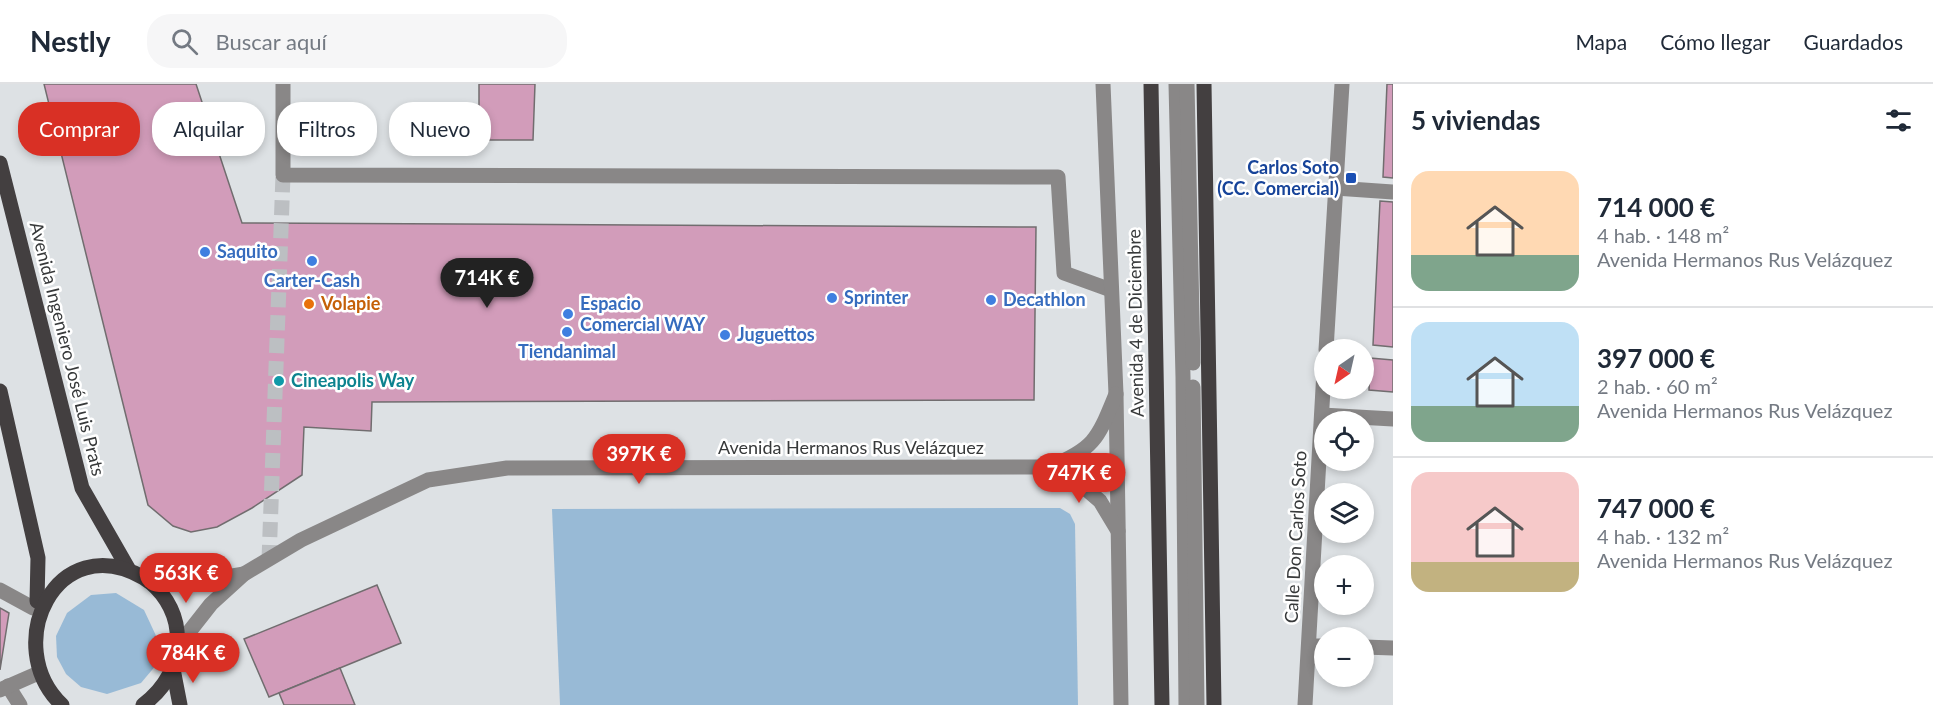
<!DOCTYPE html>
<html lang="es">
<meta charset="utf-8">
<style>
:root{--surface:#fff;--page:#f6f6f7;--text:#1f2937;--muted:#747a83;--line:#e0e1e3;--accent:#d93025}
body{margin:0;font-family:Lato,sans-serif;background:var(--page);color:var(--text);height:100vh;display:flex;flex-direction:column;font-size:22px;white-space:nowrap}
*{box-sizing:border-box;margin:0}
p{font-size:20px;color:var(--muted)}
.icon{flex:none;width:33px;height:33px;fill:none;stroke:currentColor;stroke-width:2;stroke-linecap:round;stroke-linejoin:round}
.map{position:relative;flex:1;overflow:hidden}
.drawer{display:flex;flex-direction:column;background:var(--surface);width:540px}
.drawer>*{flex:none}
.top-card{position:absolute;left:18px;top:18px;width:570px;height:54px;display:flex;gap:12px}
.needle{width:39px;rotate:214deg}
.controls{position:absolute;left:1314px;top:255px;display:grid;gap:12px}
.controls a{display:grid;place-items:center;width:60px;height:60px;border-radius:50%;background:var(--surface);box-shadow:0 3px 9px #0003;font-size:30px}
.price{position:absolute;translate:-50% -51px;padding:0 14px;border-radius:21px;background:var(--accent);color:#fff;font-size:20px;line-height:39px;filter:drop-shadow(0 2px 3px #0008)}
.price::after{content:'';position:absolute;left:50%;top:36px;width:18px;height:14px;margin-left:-9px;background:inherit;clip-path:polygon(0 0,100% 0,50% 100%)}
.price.current{background:#222;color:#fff}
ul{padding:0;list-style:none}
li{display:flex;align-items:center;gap:18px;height:150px;padding:0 18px}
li+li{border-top:2px solid var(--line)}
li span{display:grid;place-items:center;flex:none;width:168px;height:120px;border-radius:18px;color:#555}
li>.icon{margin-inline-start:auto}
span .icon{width:72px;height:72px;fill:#fffc;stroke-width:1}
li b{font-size:26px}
h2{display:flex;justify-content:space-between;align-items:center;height:72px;padding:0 18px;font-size:26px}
.tag{padding:0 21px;border-radius:24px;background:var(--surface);box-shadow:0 3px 9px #0003;font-size:21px;line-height:54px}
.tag.current{background:var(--accent);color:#fff}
header{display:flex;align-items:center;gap:36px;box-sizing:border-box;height:84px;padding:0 30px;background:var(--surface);border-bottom:2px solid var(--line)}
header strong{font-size:28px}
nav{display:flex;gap:33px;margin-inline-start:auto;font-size:21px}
.search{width:420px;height:54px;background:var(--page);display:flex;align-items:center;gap:15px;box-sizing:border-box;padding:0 21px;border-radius:24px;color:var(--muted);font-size:22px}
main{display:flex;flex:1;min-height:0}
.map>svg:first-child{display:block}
</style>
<header>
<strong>Nestly</strong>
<div class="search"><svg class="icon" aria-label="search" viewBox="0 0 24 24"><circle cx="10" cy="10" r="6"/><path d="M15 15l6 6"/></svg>Buscar aquí</div>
<nav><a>Mapa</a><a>Cómo llegar</a><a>Guardados</a></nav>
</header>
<main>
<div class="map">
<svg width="1393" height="621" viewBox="0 0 1393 621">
<rect width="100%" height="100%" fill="#dde1e4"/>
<g fill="#98bad6">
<path d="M1060 424 1070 430 1075 440 1078 621H560L552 425Z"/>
<path d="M116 509 144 526 158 556 157 580 141 599 107 610 81 603 66 590 57 573 56 552 67 529 91 511Z"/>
</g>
<g fill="#d29cba" stroke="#716d6f" stroke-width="1.5">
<path d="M44 0H196L242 139 1036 143 1034 316 372 318 371 347 304 343 302 391 252 424 217 443 191 448 173 442 148 421Z"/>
<path d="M479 0H535L533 56H479Z"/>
<path d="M1387 0H1393V94L1383 93Z"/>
<path d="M1380 117 1393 118V263L1373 261Z"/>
<path d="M1370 274 1393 276V308L1369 306Z"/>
<path d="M377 501 401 559 269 613 244 555Z"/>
<path d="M0 524 9 529 0 586Z"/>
<path d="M340 584 355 621H284L279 609Z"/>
</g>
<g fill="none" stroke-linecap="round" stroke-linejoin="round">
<path stroke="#bcbfc2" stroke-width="15" stroke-dasharray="15 8" stroke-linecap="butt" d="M269 476 283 91"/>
<g stroke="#898787" stroke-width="15">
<path d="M283 0V91L1058 93 1064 189 1111 206"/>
<path d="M1103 0 1116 310 1121 621"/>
<path d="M1176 0 1183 293 1186 621"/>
<path d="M1187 0 1193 279"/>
<path d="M1335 104 1393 108"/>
<path d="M1326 266 1342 0"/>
<path d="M1193 303 1197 621"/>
<path d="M1322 331 1393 335"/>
<path d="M1049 383 1086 405 1100 417 1118 447"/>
<path d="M150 498 186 500 244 490"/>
<path d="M0 506 33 524"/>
<path d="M178 562 211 520 244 490 301 456 428 396 507 384 1049 383C1095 365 1098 354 1116 310"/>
<path d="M1309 562H1324"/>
<path d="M1364 563 1393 564"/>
<path d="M8 602 20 621"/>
<path d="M0 606 34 591"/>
<path d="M1305 621 1324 287"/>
</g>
<g stroke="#433f40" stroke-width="15">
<path d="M1151 0 1162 621"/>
<path d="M1204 0 1214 621"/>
<path d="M0 79 82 404 129 486"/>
<path d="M0 307 38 474 37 517"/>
<path d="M173 585 180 621"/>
<path d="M62 621C0 562 56 443 144 494 162 505 175 526 177 547 180 578 168 602 143 621"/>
</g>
</g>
<rect fill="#1a4fb4" stroke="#fff" stroke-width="2" x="1345" y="88" width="12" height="12" rx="3"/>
<g fill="#3f7fe0" stroke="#fff" stroke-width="2">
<circle cx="205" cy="168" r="6"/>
<circle cx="312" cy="177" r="6"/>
<circle cx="832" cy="214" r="6"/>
<circle cx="991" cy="216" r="6"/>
<circle cx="568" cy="230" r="6"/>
<circle cx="567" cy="248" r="6"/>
<circle cx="725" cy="251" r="6"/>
</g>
<circle fill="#e8710a" stroke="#fff" stroke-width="2" cx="309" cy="220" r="6"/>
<circle fill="#0f9aa8" stroke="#fff" stroke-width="2" cx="279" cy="297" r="6"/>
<g text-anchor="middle" stroke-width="5" stroke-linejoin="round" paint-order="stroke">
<g font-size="18" font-weight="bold" fill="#164399" stroke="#fff" text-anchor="end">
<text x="1339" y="90">Carlos Soto<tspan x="1339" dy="21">(CC. Comercial)</tspan></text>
</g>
<g font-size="18" font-weight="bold" fill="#366cbe" stroke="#fff" text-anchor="start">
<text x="217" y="174">Saquito</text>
<text x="312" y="203" text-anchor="middle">Carter-Cash</text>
<text x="844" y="220">Sprinter</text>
<text x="1003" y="222">Decathlon</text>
<text x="580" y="226">Espacio<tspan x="580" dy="21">Comercial WAY</tspan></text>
<text x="737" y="257">Juguettos</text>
<text x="567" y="274" text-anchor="middle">Tiendanimal</text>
</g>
<g font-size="18" font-weight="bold" fill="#c56008" stroke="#fff" text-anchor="start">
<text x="321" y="226">Volapie</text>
</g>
<g font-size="18" fill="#37393a" stroke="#fff">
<text transform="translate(1136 239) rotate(-91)" y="6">Avenida 4 de Diciembre</text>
<text transform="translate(67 265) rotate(76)" y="6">Avenida Ingeniero José Luis Prats</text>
<text x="851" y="370">Avenida Hermanos Rus Velázquez</text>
<text transform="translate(1296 453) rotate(-87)" y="6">Calle Don Carlos Soto</text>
</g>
<g font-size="18" font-weight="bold" fill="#0d838f" stroke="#fff" text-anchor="start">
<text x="291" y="303">Cineapolis Way</text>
</g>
</g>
</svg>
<div class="controls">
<a><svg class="needle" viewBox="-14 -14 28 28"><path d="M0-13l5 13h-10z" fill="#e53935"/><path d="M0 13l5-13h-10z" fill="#747a83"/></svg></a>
<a><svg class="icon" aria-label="locate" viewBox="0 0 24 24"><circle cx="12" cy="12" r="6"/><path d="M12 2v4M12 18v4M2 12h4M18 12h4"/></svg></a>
<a><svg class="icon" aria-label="layers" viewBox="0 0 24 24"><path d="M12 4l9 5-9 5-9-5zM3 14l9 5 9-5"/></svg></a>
<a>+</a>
<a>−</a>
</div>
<b class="price current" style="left:487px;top:225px">714K €</b>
<b class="price" style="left:639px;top:401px">397K €</b>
<b class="price" style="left:1079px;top:420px">747K €</b>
<b class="price" style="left:186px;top:520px">563K €</b>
<b class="price" style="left:193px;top:600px">784K €</b>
<div class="top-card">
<a class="tag current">Comprar</a>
<a class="tag">Alquilar</a>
<a class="tag">Filtros</a>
<a class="tag">Nuevo</a>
</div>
</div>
<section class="drawer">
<h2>5 viviendas<svg class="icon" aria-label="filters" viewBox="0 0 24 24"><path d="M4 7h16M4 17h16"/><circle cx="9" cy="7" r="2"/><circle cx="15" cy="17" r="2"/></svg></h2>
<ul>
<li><span style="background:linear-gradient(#ffd9b3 70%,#7fa58c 0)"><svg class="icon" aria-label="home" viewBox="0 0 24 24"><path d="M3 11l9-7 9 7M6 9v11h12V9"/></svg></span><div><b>714 000 €</b><p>4 hab. · 148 m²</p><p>Avenida Hermanos Rus Velázquez</p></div></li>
<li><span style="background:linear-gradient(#bfe0f5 70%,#7fa58c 0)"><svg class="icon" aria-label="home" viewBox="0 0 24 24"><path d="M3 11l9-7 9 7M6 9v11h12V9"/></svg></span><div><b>397 000 €</b><p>2 hab. · 60 m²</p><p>Avenida Hermanos Rus Velázquez</p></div></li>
<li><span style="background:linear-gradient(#f6c9c9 75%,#c2b280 0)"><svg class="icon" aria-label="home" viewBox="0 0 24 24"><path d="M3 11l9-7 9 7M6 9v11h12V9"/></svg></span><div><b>747 000 €</b><p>4 hab. · 132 m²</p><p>Avenida Hermanos Rus Velázquez</p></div></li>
</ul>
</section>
</main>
